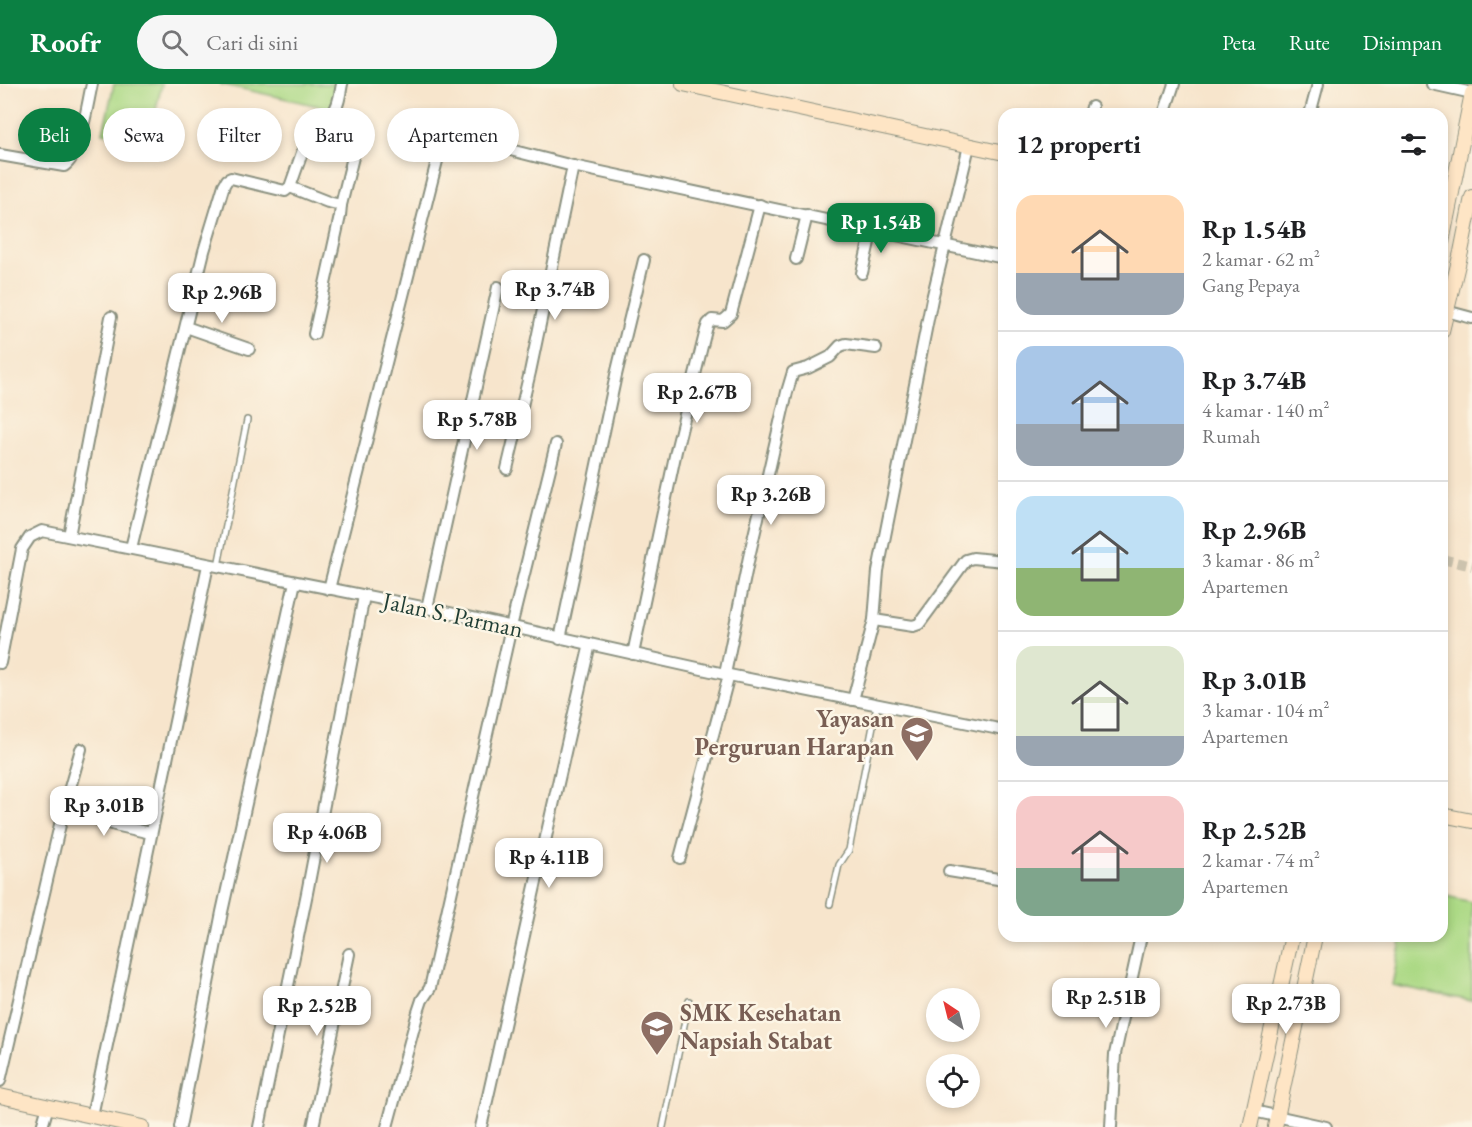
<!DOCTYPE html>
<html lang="id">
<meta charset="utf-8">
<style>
:root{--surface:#fff;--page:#f6f6f6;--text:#202124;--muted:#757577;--line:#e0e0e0;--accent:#0b8043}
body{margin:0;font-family:"EB Garamond",serif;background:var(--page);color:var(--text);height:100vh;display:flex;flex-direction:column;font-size:22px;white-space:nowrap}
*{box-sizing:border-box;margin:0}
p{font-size:20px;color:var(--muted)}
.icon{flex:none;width:33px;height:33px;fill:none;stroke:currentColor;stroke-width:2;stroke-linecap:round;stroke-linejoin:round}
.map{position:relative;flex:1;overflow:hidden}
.sheet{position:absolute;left:998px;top:24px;width:450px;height:834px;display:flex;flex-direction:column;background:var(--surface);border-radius:18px;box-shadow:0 3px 9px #0003}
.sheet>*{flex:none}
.top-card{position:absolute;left:18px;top:24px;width:570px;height:54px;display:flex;gap:12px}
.needle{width:39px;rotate:325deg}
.controls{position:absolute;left:926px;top:904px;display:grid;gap:12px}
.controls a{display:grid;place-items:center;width:54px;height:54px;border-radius:50%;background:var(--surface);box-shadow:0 3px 9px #0003;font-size:30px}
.price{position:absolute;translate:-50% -51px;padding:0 14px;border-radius:12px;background:#fff;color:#222;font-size:20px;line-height:39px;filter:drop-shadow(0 2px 3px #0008)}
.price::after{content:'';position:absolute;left:50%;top:36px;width:18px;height:14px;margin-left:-9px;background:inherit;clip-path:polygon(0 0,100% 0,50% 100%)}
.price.on{background:var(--accent);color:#fff}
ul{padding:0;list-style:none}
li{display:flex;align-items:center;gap:18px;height:150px;padding:0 18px}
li+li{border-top:2px solid var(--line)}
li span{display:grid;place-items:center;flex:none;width:168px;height:120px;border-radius:18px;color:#555}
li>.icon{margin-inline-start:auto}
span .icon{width:72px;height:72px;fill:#fffc;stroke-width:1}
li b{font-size:26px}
h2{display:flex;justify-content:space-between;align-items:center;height:72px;padding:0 18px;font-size:26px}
.tag{padding:0 21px;border-radius:27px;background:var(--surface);box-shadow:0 3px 9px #0003;font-size:21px;line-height:54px}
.tag.on{background:var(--accent);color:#fff}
header{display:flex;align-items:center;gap:36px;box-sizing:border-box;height:84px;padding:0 30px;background:var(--accent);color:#fff}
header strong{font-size:28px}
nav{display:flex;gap:33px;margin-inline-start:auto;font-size:21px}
.search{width:420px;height:54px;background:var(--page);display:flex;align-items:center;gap:15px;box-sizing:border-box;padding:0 21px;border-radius:33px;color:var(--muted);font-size:22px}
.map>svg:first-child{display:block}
</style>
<header>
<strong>Roofr</strong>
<div class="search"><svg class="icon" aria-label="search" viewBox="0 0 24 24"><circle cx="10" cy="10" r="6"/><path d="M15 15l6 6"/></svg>Cari di sini</div>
<nav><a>Peta</a><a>Rute</a><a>Disimpan</a></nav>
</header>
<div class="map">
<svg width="1472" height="1043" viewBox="0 0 1472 1043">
<rect width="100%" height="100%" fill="#fcf5e5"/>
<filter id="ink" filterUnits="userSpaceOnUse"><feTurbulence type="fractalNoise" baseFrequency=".0167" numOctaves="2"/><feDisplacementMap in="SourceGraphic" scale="12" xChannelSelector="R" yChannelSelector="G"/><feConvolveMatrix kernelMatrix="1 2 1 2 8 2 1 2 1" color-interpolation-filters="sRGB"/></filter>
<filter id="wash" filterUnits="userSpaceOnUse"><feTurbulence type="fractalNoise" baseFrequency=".008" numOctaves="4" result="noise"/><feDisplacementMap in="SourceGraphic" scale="24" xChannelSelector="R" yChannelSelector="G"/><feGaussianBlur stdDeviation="1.35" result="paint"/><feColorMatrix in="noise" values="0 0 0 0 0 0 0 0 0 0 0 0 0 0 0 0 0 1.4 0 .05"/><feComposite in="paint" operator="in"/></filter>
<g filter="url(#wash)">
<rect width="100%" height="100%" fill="#f7e5cc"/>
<g fill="#acd985" stroke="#668b5c" stroke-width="1.5">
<path d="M114 0H162L148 59 103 49Z"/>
<path d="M220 0H338L332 25Z"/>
<path d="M1442 811 1472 818V917L1392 901 1402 852H1442Z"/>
</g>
</g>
<g filter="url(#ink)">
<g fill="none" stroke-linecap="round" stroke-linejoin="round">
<path stroke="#ccc3ae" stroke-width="10" stroke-dasharray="10 5" stroke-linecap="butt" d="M1442 475 1472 482"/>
<defs>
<g id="lane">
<path d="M218 482 247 336"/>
<path d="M830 820 839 781 849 766 877 621"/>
<path d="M663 1043 689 917"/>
</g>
<g id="street">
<path d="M1432 0 1472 9"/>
<path d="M1090 30 1092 23"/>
<path d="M1164 30 1174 0"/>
<path d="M1310 30 1318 0"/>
<path d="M0 71 64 82C81 71 87 21 92 0"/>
<path d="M290 103 328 118 341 121 340 132 314 250"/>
<path d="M341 121 360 45"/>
<path d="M796 175 807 131"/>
<path d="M862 189 872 145"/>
<path d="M1446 227 1472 234"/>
<path d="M186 243 249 265"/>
<path d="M507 385 530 288 573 82"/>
<path d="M69 452 111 233"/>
<path d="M131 464 204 167 224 101 227 96 231 94 285 107 290 103 310 46C315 36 326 36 333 28 339 22 340 9 342 0"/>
<path d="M329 505 440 65 443 59 447 55 453 53 471 56 573 82 1004 174"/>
<path d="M427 524 498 203"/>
<path d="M874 536 913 542 919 540 966 476 973 474 1004 477"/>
<path d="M560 555 616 291 644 176"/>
<path d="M633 570 676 367 706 246 708 240 712 236 723 237 731 230 760 121"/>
<path d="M0 579 22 465 30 453 42 447 427 524 729 591 1004 646"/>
<path d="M725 590 749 473 787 308 793 288 808 284 830 273 840 262 846 260 876 264"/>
<path d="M853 616 874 536 878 487 932 215 969 62"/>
<path d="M63 728 92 733 115 741 151 749"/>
<path d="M680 774 729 591"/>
<path d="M949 787 1004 796"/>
<path d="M0 997 63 728 81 665"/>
<path d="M1253 1027 1326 1043"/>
<path d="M92 1032 208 481"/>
<path d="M42 1043 48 1022"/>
<path d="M180 1043 222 828 295 498"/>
<path d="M259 1043 307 809 364 512"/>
<path d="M313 1043 349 870"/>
<path d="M387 1043 418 928 422 916 430 904 511 543 556 360"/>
<path d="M481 1043C518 882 552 721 590 560"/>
<path d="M1111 1043 1115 970 1141 852"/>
</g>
<g id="secondary">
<path d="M683 0 1004 69"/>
<path d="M1442 158 1472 9"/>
<path d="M1442 247 1461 168 1472 113"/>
<path d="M1442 731 1472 737"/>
<path d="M0 1012 142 1043"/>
<path d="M1250 1043 1292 852"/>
<path d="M1275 1043 1315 852"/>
</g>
</defs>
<use href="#lane" stroke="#8b9180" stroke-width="8"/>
<use href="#street" stroke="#8b9180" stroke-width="14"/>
<use href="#secondary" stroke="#8b9180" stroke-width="16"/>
<use href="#lane" stroke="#fff" stroke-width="5"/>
<use href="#street" stroke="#fff" stroke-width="10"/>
<use href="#secondary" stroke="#fee5c5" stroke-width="14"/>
</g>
</g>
<defs>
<symbol id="school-pin" viewBox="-11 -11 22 30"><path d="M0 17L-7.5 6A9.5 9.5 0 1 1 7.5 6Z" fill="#8d6e63" stroke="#fcf5e5"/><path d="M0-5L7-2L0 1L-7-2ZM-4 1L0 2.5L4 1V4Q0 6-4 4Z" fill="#fff"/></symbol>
</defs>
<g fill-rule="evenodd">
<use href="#school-pin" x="898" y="630" width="38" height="52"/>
<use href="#school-pin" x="638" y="924" width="38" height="52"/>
</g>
<g text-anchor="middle" stroke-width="5" stroke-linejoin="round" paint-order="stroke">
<g font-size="24" fill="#1f3d34" stroke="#fcf5e5">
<text transform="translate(453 531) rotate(12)" y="8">Jalan S. Parman</text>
</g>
<g font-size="24" font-weight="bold" fill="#785e54" stroke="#fcf5e5" text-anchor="end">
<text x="894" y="643">Yayasan<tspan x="894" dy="28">Perguruan Harapan</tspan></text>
<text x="680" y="937" text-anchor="start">SMK Kesehatan<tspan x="680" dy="28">Napsiah Stabat</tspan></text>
</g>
</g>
</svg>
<div class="controls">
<a><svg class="needle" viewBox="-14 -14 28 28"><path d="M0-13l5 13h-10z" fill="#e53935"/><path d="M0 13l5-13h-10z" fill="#757577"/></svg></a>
<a><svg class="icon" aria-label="locate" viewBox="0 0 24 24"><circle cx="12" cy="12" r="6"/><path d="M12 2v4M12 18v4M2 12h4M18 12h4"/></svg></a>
</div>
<b class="price on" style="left:881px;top:170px">Rp 1.54B</b>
<b class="price" style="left:555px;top:237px">Rp 3.74B</b>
<b class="price" style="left:222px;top:240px">Rp 2.96B</b>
<b class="price" style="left:697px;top:340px">Rp 2.67B</b>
<b class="price" style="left:477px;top:367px">Rp 5.78B</b>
<b class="price" style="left:771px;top:442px">Rp 3.26B</b>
<b class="price" style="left:104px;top:753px">Rp 3.01B</b>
<b class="price" style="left:327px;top:780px">Rp 4.06B</b>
<b class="price" style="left:549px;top:805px">Rp 4.11B</b>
<b class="price" style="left:1106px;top:945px">Rp 2.51B</b>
<b class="price" style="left:1286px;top:951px">Rp 2.73B</b>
<b class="price" style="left:317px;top:953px">Rp 2.52B</b>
<div class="top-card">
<a class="tag on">Beli</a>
<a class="tag">Sewa</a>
<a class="tag">Filter</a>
<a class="tag">Baru</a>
<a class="tag">Apartemen</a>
</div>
<section class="sheet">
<h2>12 properti<svg class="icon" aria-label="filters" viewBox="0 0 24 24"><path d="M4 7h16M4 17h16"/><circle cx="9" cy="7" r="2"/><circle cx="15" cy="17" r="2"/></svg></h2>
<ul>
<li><span style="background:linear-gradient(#ffd9b3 65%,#9aa5b1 0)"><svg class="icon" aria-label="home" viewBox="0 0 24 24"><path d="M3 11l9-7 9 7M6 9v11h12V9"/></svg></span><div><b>Rp 1.54B</b><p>2 kamar · 62 m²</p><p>Gang Pepaya</p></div></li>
<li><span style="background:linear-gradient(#a9c7e8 65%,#9aa5b1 0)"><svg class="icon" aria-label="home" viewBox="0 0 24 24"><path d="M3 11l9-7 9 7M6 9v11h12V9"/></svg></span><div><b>Rp 3.74B</b><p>4 kamar · 140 m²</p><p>Rumah</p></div></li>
<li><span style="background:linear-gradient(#bfe0f5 60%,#8fb573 0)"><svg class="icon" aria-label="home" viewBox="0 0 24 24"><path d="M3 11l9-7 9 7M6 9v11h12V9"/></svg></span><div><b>Rp 2.96B</b><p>3 kamar · 86 m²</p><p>Apartemen</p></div></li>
<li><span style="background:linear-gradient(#dfe7d0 75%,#9aa5b1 0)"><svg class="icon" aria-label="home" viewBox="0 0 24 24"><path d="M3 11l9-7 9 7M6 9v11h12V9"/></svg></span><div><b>Rp 3.01B</b><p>3 kamar · 104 m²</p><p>Apartemen</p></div></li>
<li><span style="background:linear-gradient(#f6c9c9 60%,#7fa58c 0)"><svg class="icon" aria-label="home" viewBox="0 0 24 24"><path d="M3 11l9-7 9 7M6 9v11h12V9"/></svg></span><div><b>Rp 2.52B</b><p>2 kamar · 74 m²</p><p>Apartemen</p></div></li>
</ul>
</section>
</div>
